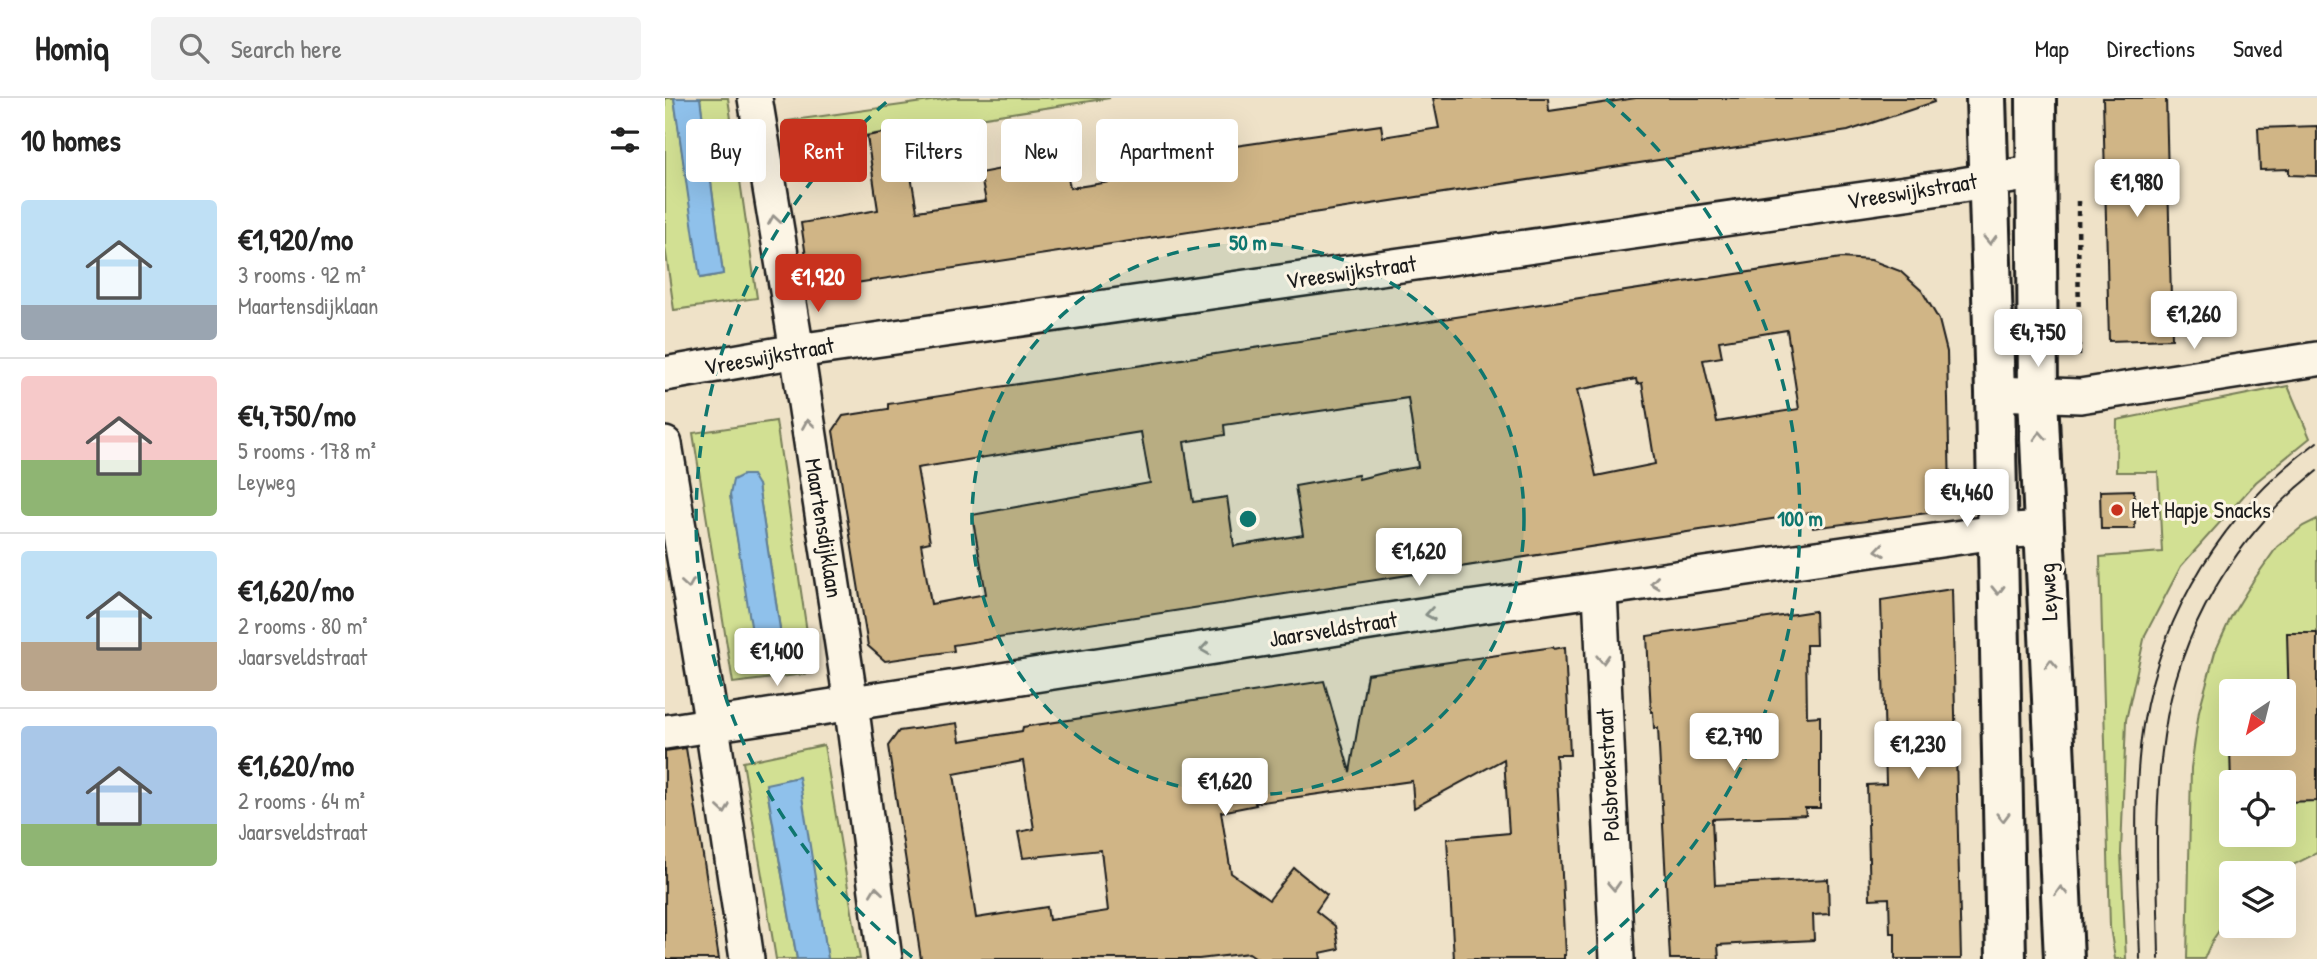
<!DOCTYPE html>
<meta charset="utf-8">
<style>
:root{--surface:#fff;--page:#f2f2f2;--text:#222;--muted:#767676;--line:#e0e0e0;--accent:#c8321e}
body{margin:0;font-family:"Patrick Hand",sans-serif;background:var(--page);color:var(--text);height:100vh;display:flex;flex-direction:column;font-size:26px;white-space:nowrap}
*{box-sizing:border-box;margin:0}
p{font-size:23px;color:var(--muted)}
.icon{flex:none;width:38px;height:38px;fill:none;stroke:currentColor;stroke-width:2;stroke-linecap:round;stroke-linejoin:round}
.map{position:relative;flex:1;overflow:hidden}
.drawer{display:flex;flex-direction:column;background:var(--surface);width:665px}
.drawer>*{flex:none}
.banner{position:absolute;left:21px;top:21px;width:665px;height:63px;display:flex;gap:14px}
.needle{width:46px;rotate:215deg}
.buttons{position:absolute;left:1554px;top:581px;display:grid;gap:14px}
.buttons a{display:grid;place-items:center;width:77px;height:77px;border-radius:7px;background:var(--surface);box-shadow:0 7px 28px #0002;font-size:35px}
.price{position:absolute;translate:-50% -60px;padding:0 16px;border-radius:7px;background:#fff;color:#222;font-size:23px;line-height:46px;filter:drop-shadow(0 2px 4px #0008)}
.price::after{content:'';position:absolute;left:50%;top:42px;width:21px;height:16px;margin-left:-10px;background:inherit;clip-path:polygon(0 0,100% 0,50% 100%)}
.price.selected{background:var(--accent);color:#fff}
ul{padding:0;list-style:none}
li{display:flex;align-items:center;gap:21px;height:175px;padding:0 21px}
li+li{border-top:2px solid var(--line)}
li span{display:grid;place-items:center;flex:none;width:196px;height:140px;border-radius:7px;color:#555}
li>.icon{margin-inline-start:auto}
span .icon{width:84px;height:84px;fill:#fffc;stroke-width:1}
li b{font-size:30px}
h2{display:flex;justify-content:space-between;align-items:center;height:84px;padding:0 21px;font-size:30px}
.tag{padding:0 24px;border-radius:7px;background:var(--surface);box-shadow:0 7px 28px #0002;font-size:24px;line-height:63px}
.tag.selected{background:var(--accent);color:#fff}
header{display:flex;align-items:center;gap:42px;box-sizing:border-box;height:98px;padding:0 35px;background:var(--surface);border-bottom:2px solid var(--line)}
header strong{font-size:33px}
nav{display:flex;gap:38px;margin-inline-start:auto;font-size:24px}
.search{width:490px;height:63px;background:var(--page);display:flex;align-items:center;gap:18px;box-sizing:border-box;padding:0 24px;border-radius:7px;color:var(--muted);font-size:26px}
main{display:flex;flex:1;min-height:0}
.map>svg:first-child{display:block}
</style>
<header>
<strong>Homiq</strong>
<div class="search"><svg class="icon" aria-label="search" viewBox="0 0 24 24"><circle cx="10" cy="10" r="6"/><path d="M15 15l6 6"/></svg>Search here</div>
<nav><a>Map</a><a>Directions</a><a>Saved</a></nav>
</header>
<main>
<section class="drawer">
<h2>10 homes<svg class="icon" aria-label="filters" viewBox="0 0 24 24"><path d="M4 7h16M4 17h16"/><circle cx="9" cy="7" r="2"/><circle cx="15" cy="17" r="2"/></svg></h2>
<ul>
<li><span style="background:linear-gradient(#bfe0f5 75%,#9aa5b1 0)"><svg class="icon" aria-label="home" viewBox="0 0 24 24"><path d="M3 11l9-7 9 7M6 9v11h12V9"/></svg></span><div><b>€1,920/mo</b><p>3 rooms · 92 m²</p><p>Maartensdijklaan</p></div></li>
<li><span style="background:linear-gradient(#f6c9c9 60%,#8fb573 0)"><svg class="icon" aria-label="home" viewBox="0 0 24 24"><path d="M3 11l9-7 9 7M6 9v11h12V9"/></svg></span><div><b>€4,750/mo</b><p>5 rooms · 178 m²</p><p>Leyweg</p></div></li>
<li><span style="background:linear-gradient(#bfe0f5 65%,#b9a48a 0)"><svg class="icon" aria-label="home" viewBox="0 0 24 24"><path d="M3 11l9-7 9 7M6 9v11h12V9"/></svg></span><div><b>€1,620/mo</b><p>2 rooms · 80 m²</p><p>Jaarsveldstraat</p></div></li>
<li><span style="background:linear-gradient(#a9c7e8 70%,#8fb573 0)"><svg class="icon" aria-label="home" viewBox="0 0 24 24"><path d="M3 11l9-7 9 7M6 9v11h12V9"/></svg></span><div><b>€1,620/mo</b><p>2 rooms · 64 m²</p><p>Jaarsveldstraat</p></div></li>
</ul>
</section>
<div class="map">
<svg width="1652" height="861" viewBox="0 0 1652 861">
<rect width="100%" height="100%" fill="#efe2c8"/>
<filter id="ink" filterUnits="userSpaceOnUse"><feTurbulence type="fractalNoise" baseFrequency=".0143" numOctaves="2"/><feDisplacementMap in="SourceGraphic" scale="14" xChannelSelector="R" yChannelSelector="G"/><feConvolveMatrix kernelMatrix="1 2 1 2 8 2 1 2 1" color-interpolation-filters="sRGB"/></filter>
<g filter="url(#ink)">
<g fill="#d2e093" stroke="#777e58" stroke-width="2" fill-rule="evenodd">
<path d="M0 0H9L36 180 58 176 35 0H63L92 200 9 212 0 149Z"/>
<path d="M287 0H445L125 49 121 23Z"/>
<path d="M1623 288 1645 340 1591 384 1516 468 1480 537 1461 622 1456 755 1461 861H1450L1445 829 1435 459 1497 454 1493 374H1451L1452 322Z"/>
<path d="M111 323 148 575 68 585 28 335ZM93 387 115 530V543L108 550 91 553 65 397Z"/>
<path d="M1652 421V755L1612 775H1566V815L1547 843 1539 861H1522L1526 670 1534 613 1550 554 1566 519 1588 483 1612 449 1638 428ZM1566 593H1619V646H1566ZM1566 684H1619V737H1566Z"/>
<path d="M159 647 195 861H163L133 679 101 687 132 861H111L78 664Z"/>
</g>
<g fill="#8fc1eb" stroke="#617f98" stroke-width="2">
<path d="M9 0H35L58 176 35 180Z"/>
<path d="M78 377H87L93 387 115 531V543L108 550 90 553 65 397 68 382Z"/>
<path d="M134 679 163 861H132L101 686Z"/>
</g>
<g fill="#d0b586" stroke="#1c1c1c" stroke-width="2" fill-rule="evenodd">
<path d="M768 0H883L884 13 971 0H1268L1269 4 1183 33 165 189 143 172 136 125 213 112 202 38 238 31 252 113 321 103 315 75 399 59 405 90 472 80 467 48 553 34 554 37 561 36 563 49 716 27 718 39 774 30Z"/>
<path d="M1438 0H1501L1507 241 1444 243Z"/>
<path d="M1652 28V78L1624 77V71L1595 72 1593 30Z"/>
<path d="M1176 160 1206 162 1235 173 1257 193 1274 222 1282 254 1285 396 1270 414 1148 430 1146 415 288 547 289 553 220 563 203 548 168 333 178 318 223 311V306ZM1122 232 1134 311 1052 324 1038 262 1057 259 1054 243ZM971 281 972 286 977 285 990 366 931 378 912 292ZM743 300 753 369 722 374 694 381 693 377 630 388 638 437 569 448 562 399 528 404 519 344 560 337 559 327ZM476 334 485 385 307 417 321 496 266 506 256 446 265 444 252 370Z"/>
<path d="M1469 392 1470 431H1436L1435 393Z"/>
<path d="M1287 491 1296 861H1230V835H1225L1224 800 1205 801 1202 687 1221 686 1216 502Z"/>
<path d="M1150 513 1151 547H1141L1142 619 1155 618V710H1140L1141 717 1047 721 1050 787 1163 781 1164 816 1148 817 1149 842 1053 847 1054 861H1005L993 630H989L988 614H986L982 538Z"/>
<path d="M1622 535H1652V703L1619 704V684H1566V687L1564 611H1566V646H1619V609H1624Z"/>
<path d="M888 549 889 551 900 549 905 657H891L901 857H899V861H789L782 741 844 735 839 661 749 710 747 683 590 705 591 707 556 714 566 775 604 802 629 770 662 797 651 813 670 828 674 851 655 855 656 861H593L584 855 534 861H256L223 648 234 633 292 625 295 643 357 633 358 629 659 583 685 674 702 576ZM358 663 369 731 353 734 358 760 436 752 443 813 384 822 382 809 311 820 289 676Z"/>
<path d="M21 650 30 706 54 861H0V653Z"/>
</g>
<g fill="none" stroke-linecap="round" stroke-linejoin="round">
<defs>
<g id="street">
<path d="M90 0 132 253 186 605 220 861"/>
<path d="M0 276 132 253 1290 88 1372 74"/>
<path d="M1330 295 1415 298 1652 261"/>
<path d="M0 346 47 628 82 861"/>
<path d="M935 493 952 861"/>
<path d="M0 634 776 514 1331 434 1380 431"/>
</g>
<g id="secondary">
<path d="M1321 0 1330 295 1341 861"/>
<path d="M1371 0 1373 298 1399 861"/>
</g>
</defs>
<use href="#street" stroke="#1c1c1c" stroke-width="38"/>
<use href="#secondary" stroke="#1c1c1c" stroke-width="44"/>
<path stroke="#1c1c1c" stroke-width="4.5" stroke-dasharray="5 5" stroke-linecap="butt" d="M1413 103 1414 262"/>
<use href="#street" stroke="#fcf5e5" stroke-width="33"/>
<use href="#secondary" stroke="#fcf5e5" stroke-width="38"/>
<g stroke="#1c1c1c" stroke-width="2">
<path d="M1475 861C1473 784 1466 704 1478 627 1497 512 1559 413 1652 344"/>
<path d="M1494 861C1493 787 1488 712 1499 638 1513 533 1570 438 1652 373"/>
</g>
</g>
<defs><path id="oneway-chevron" d="M-2-3.5L2.5 0L-2 3.5" fill="none" stroke-width="1.6" stroke-linecap="round" stroke-linejoin="round" transform="scale(1.75)"/></defs>
<g stroke="#97938b">
<use href="#oneway-chevron" transform="translate(109 122) rotate(-99)"/>
<use href="#oneway-chevron" transform="translate(1325 142) rotate(88)"/>
<use href="#oneway-chevron" transform="translate(143 326) rotate(-99)"/>
<use href="#oneway-chevron" transform="translate(1375 338) rotate(-93)"/>
<use href="#oneway-chevron" transform="translate(1215 452) rotate(172)"/>
<use href="#oneway-chevron" transform="translate(990 485) rotate(172)"/>
<use href="#oneway-chevron" transform="translate(23 486) rotate(81)"/>
<use href="#oneway-chevron" transform="translate(1333 492) rotate(89)"/>
<use href="#oneway-chevron" transform="translate(765 516) rotate(171)"/>
<use href="#oneway-chevron" transform="translate(540 551) rotate(172)"/>
<use href="#oneway-chevron" transform="translate(938 561) rotate(87)"/>
<use href="#oneway-chevron" transform="translate(1386 566) rotate(-93)"/>
<use href="#oneway-chevron" transform="translate(59 711) rotate(81)"/>
<use href="#oneway-chevron" transform="translate(1338 719) rotate(89)"/>
<use href="#oneway-chevron" transform="translate(949 788) rotate(87)"/>
<use href="#oneway-chevron" transform="translate(211 793) rotate(-97)"/>
<use href="#oneway-chevron" transform="translate(1396 793) rotate(-93)"/>
</g>
</g>
<circle cx="583" cy="421" r="276" fill="#0f766e" fill-opacity=".12"/>
<g fill="none" stroke="#0f766e" stroke-width="3.5" stroke-dasharray="12 9">
<circle cx="583" cy="421" r="276"/>
<path d="M247 859A552 552 0 0 1 225 1M941 1A552 552 0 0 1 919 859"/>
</g>
<circle fill="#c8321e" stroke="#fcf5e5" stroke-width="2.5" cx="1452" cy="412" r="7"/>
<g text-anchor="middle" stroke-width="6" stroke-linejoin="round" paint-order="stroke">
<g font-size="23" fill="#1c1c1c" stroke="#fcf5e5">
<text transform="translate(1247 93) rotate(-9)" y="8">Vreeswijkstraat</text>
<text transform="translate(686 174) rotate(-8)" y="8">Vreeswijkstraat</text>
<text transform="translate(104 258) rotate(-10)" y="8">Vreeswijkstraat</text>
<text transform="translate(159 430) rotate(81)" y="8">Maartensdijklaan</text>
<text transform="translate(1383 494) rotate(-93)" y="8">Leyweg</text>
<text transform="translate(668 531) rotate(-9)" y="8">Jaarsveldstraat</text>
<text transform="translate(943 677) rotate(-93)" y="8">Polsbroekstraat</text>
</g>
<g font-size="23" fill="#1c1c1c" stroke="#fcf5e5" text-anchor="start">
<text x="1466" y="420">Het Hapje Snacks</text>
</g>
</g>
<circle cx="583" cy="421" r="10" fill="#0f766e" stroke="#fcf5e5" stroke-width="3.5"/>
<g font-size="21" text-anchor="middle" font-weight="bold" fill="#0f766e" stroke="#fcf5e5" stroke-width="6" stroke-linejoin="round" paint-order="stroke">
<text x="583" y="152">50 m</text>
<text x="1135" y="428">100 m</text>
</g>
</svg>
<div class="buttons">
<a><svg class="needle" viewBox="-14 -14 28 28"><path d="M0-13l5 13h-10z" fill="#e53935"/><path d="M0 13l5-13h-10z" fill="#767676"/></svg></a>
<a><svg class="icon" aria-label="locate" viewBox="0 0 24 24"><circle cx="12" cy="12" r="6"/><path d="M12 2v4M12 18v4M2 12h4M18 12h4"/></svg></a>
<a><svg class="icon" aria-label="layers" viewBox="0 0 24 24"><path d="M12 4l9 5-9 5-9-5zM3 14l9 5 9-5"/></svg></a>
</div>
<b class="price" style="left:1472px;top:121px">€1,980</b>
<b class="price selected" style="left:153px;top:216px">€1,920</b>
<b class="price" style="left:1529px;top:253px">€1,260</b>
<b class="price" style="left:1373px;top:271px">€4,750</b>
<b class="price" style="left:1302px;top:431px">€4,460</b>
<b class="price" style="left:754px;top:490px">€1,620</b>
<b class="price" style="left:112px;top:590px">€1,400</b>
<b class="price" style="left:1069px;top:675px">€2,790</b>
<b class="price" style="left:1253px;top:683px">€1,230</b>
<b class="price" style="left:560px;top:720px">€1,620</b>
<div class="banner">
<a class="tag">Buy</a>
<a class="tag selected">Rent</a>
<a class="tag">Filters</a>
<a class="tag">New</a>
<a class="tag">Apartment</a>
</div>
</div>
</main>
